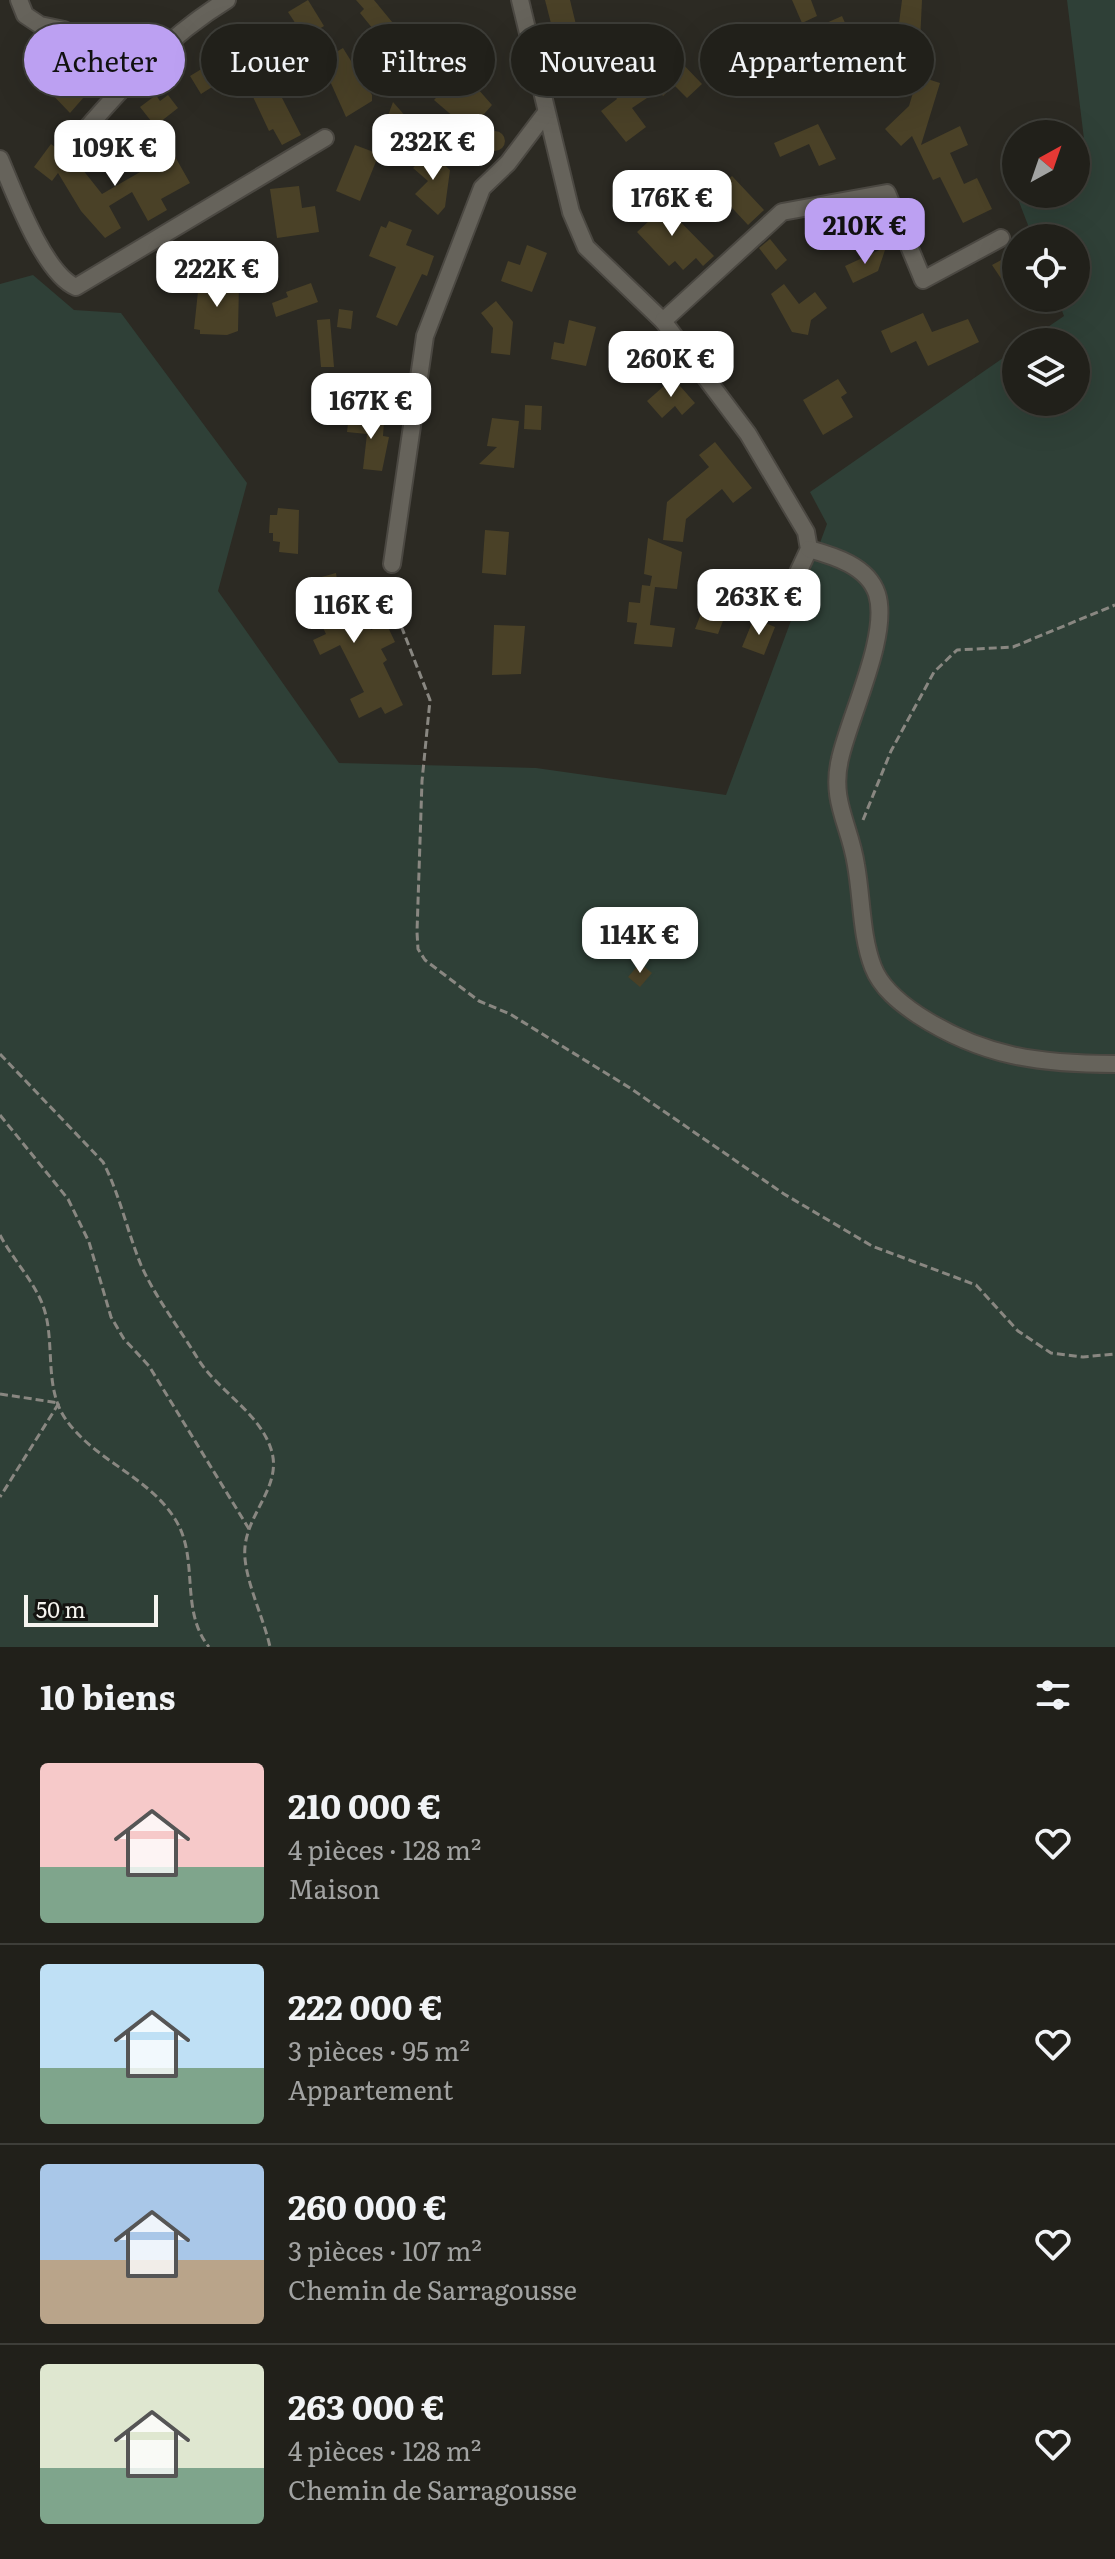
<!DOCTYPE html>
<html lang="fr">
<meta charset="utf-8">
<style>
:root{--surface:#21201a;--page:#2d2d27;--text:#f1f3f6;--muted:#a2a3a2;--line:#3e3e39;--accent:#bca0f2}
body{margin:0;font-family:Literata,serif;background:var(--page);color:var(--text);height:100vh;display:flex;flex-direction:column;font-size:30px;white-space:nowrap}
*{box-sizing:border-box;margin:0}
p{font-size:26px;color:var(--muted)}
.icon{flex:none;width:44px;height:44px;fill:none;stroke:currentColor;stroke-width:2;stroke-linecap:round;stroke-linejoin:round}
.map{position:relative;height:1647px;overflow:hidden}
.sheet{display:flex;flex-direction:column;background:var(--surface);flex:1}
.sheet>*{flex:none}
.banner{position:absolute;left:24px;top:24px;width:1068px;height:72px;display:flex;gap:16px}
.needle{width:52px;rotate:40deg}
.fabs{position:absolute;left:1002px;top:120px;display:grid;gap:16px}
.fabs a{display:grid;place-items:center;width:88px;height:88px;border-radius:50%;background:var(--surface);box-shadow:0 8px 32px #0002,0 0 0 2px var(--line);font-size:40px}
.scale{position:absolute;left:24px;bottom:20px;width:134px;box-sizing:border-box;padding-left:8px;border:4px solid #f5f4ef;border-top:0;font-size:22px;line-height:28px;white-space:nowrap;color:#f5f4ef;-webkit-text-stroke:6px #141310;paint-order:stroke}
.price{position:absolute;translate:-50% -68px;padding:0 18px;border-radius:16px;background:#fff;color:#222;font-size:26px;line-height:52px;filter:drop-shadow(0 2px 4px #0008)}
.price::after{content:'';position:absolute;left:50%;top:48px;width:24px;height:18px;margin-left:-12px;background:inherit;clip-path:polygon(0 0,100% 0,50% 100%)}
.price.selected{background:var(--accent);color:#111}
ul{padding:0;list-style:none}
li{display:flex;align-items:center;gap:24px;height:200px;padding:0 40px}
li+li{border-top:2px solid var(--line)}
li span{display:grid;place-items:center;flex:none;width:224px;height:160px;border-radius:8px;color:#555}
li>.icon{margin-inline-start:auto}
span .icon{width:96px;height:96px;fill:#fffc;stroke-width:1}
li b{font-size:34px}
h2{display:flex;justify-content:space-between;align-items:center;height:96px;padding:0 40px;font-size:34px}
.chip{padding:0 28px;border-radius:36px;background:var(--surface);box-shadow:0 8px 32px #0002,0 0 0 2px var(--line);font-size:28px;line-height:72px}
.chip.selected{background:var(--accent);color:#111}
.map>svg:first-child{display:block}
</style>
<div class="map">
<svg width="1115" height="1647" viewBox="0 0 1115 1647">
<rect width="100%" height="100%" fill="#2c2a23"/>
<path fill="#2f4037" d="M1067 0H1115V1647H0V284L33 275 74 310 121 313 247 483 218 591 339 763 536 768 726 795 827 524 810 492 1016 349V402H1076V342H1026L1064 316 1057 298H1076V238H1033L1011 181 1016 178V194H1076V143L1084 139Z"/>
<g fill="#4a4127">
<path d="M308 0 324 26 305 38 288 12Z"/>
<path d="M356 0H374L397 28 382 40 360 13 364 9Z"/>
<path d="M545 0H570L578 33 555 39Z"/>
<path d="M792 0H811L817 16 802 23Z"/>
<path d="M902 0H922L920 42 897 39Z"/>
<path d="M842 16 862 62 860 82 849 81 824 24Z"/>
<path d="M248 28 264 55 261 57 301 135 282 145 273 129 269 131 246 82 235 88 228 77 201 94 190 76 236 48 230 38Z"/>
<path d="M632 28 648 50 632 61 656 92 632 108 646 127 626 142 601 111 617 99 592 63 622 42 619 38Z"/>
<path d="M343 48 372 95V101L346 117 321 61Z"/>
<path d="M753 48 781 82 765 98 736 64Z"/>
<path d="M678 59 702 84 687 98 674 85 663 96 652 84Z"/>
<path d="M67 68 91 89 70 113 48 90Z"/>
<path d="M918 76 940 83 921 145 960 126 968 145 950 153 964 184 977 178 992 209 963 223 940 177 933 180 912 136 901 146 885 129 909 106Z"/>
<path d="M454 79 464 87 470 80 492 105 477 122 470 115 462 124 434 100Z"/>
<path d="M156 95 160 101 168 95 178 108 155 126 140 107Z"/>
<path d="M393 102 407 118 402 131 385 124Z"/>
<path d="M818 124 836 159 819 166 809 144 780 157 774 143Z"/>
<circle cx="495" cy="141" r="10"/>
<path d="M51 144 79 165 102 194 173 153 190 183 161 199 167 210 148 221 132 192 109 206 121 228 105 238 81 211 58 173 52 181 34 167Z"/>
<path d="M355 145 379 154 360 201 336 191Z"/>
<path d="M429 151 450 170 445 207 438 215 415 194 428 181 413 168Z"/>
<path d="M732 176 764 210 748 225 722 197 725 194 719 188Z"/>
<path d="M299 186 302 208 315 206 319 232 277 238 270 189Z"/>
<path d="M658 199 714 256 703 266 696 258 683 270 675 261 669 266 637 232 649 221 642 214Z"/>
<path d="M389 221 412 230 406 245 434 256 427 276 422 274 397 326 376 317 396 267 369 256 381 226 386 228Z"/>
<path d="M871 221 885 227 879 244 865 239Z"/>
<path d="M770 239 787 260 776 270 759 248Z"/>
<path d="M527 245 547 253 532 292 501 281 508 261 520 265Z"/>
<path d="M886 247 878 271 853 283 845 266Z"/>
<path d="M1016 252V301L992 265Z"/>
<path d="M199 282 239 284 238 331 227 335 200 334V330L194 329Z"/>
<path d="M311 283 318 302 276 317 272 303 288 297 286 292Z"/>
<path d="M784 284 799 304 815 292 827 308 811 320 808 335 792 332 771 294Z"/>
<path d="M496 301 513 322 510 355 491 353 493 328 481 313Z"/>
<path d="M339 309 353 311 351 329 337 327Z"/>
<path d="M923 313 932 332 968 319 979 342 928 366 916 341 891 353 881 331Z"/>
<path d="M330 319 334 367H321L317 320Z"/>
<path d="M569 320 596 327 586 366 551 359 554 342 564 344Z"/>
<path d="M673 378 695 403 682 415 675 406 662 418 647 401Z"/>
<path d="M838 379 847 393 841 397 853 417 823 435 803 400Z"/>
<path d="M525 405 542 406 541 430 524 429Z"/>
<path d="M349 415 384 421 383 436 389 437 382 471 363 469 367 434 347 432Z"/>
<path d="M492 418 519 421 514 468 479 464 497 447 487 446Z"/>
<path d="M715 442 752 488 733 503 722 489 686 519 683 542 663 540 667 502 709 467 699 455Z"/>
<path d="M278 508 299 510 298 554 279 552 280 542 273 541V533H269L270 515H277Z"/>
<path d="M485 530 509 532 506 575 482 573Z"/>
<path d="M648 538 682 552 677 589 655 587 650 625 675 628 672 647 634 644 637 623 627 622 629 602 640 603 642 585 650 586 652 576 644 574Z"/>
<path d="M336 573 342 614 360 605 371 630 386 623 395 642 381 649 387 660 383 663 403 705 385 714 381 707 359 718 350 699 364 692 340 645 320 655 313 640 326 634 310 601 303 602 300 583Z"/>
<path d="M708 596 729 605 718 634 695 629Z"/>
<path d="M754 618 775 627 764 655 742 647Z"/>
<path d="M494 625 525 626 521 674 492 675Z"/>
<path d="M640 963 652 973 640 987 628 977Z"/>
</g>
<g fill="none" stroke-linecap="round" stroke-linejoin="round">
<defs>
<g id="minor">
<path d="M19 0 25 15 40 25 64 30 129 79"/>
<path d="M520 0 571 212 586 247 663 321 748 434 806 532 809 549 795 579"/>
<path d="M80 136C125 84 168 36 227 0"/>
<path d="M0 159C14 192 44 274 76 287L325 138"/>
<path d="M663 321 782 212 887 193 923 280 1001 238"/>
<path d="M809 549C834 556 868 566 877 594 890 635 849 717 840 759 830 801 850 825 856 865 862 898 861 936 873 967 881 988 900 1003 918 1015 983 1057 1040 1064 1115 1064"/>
<path d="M392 564 425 336 482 188 508 163 545 114"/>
</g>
</defs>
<use href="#minor" stroke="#4b4842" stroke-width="20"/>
<g stroke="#898781" stroke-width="3" stroke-dasharray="8 4" stroke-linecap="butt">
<path d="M393 580V605L430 700 422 781 417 932 418 949 425 960 479 1001 510 1014 630 1088 784 1194 872 1246 976 1285 1018 1331 1051 1353 1083 1357 1115 1354"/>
<path d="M863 820 891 751 934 672 957 650 1013 647 1115 605"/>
<path d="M0 1054 103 1162C120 1195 127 1231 141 1265 155 1297 180 1329 198 1359 218 1391 259 1412 271 1449 283 1485 248 1512 245 1547 242 1575 264 1618 270 1647"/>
<path d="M0 1115 68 1199 89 1242 111 1317 124 1339 149 1366 249 1529"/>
<path d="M0 1235C12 1258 32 1279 42 1303 57 1340 42 1388 67 1421 96 1461 149 1477 175 1519 200 1558 179 1610 209 1647"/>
<path d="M0 1394 59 1403 0 1497"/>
</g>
<use href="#minor" stroke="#66635b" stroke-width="16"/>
</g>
</svg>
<div class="fabs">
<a><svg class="needle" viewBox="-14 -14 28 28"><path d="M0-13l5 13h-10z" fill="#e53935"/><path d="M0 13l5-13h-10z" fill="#a2a3a2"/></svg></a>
<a><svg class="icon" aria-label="locate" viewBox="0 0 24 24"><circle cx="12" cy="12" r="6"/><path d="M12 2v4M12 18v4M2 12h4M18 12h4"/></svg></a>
<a><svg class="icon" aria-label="layers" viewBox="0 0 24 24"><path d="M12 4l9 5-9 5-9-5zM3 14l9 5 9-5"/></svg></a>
</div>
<div class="scale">50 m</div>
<b class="price" style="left:433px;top:182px">232K €</b>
<b class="price" style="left:115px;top:188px">109K €</b>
<b class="price" style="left:672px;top:238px">176K €</b>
<b class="price selected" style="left:865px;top:266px">210K €</b>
<b class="price" style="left:217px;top:309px">222K €</b>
<b class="price" style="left:671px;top:399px">260K €</b>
<b class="price" style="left:371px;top:441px">167K €</b>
<b class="price" style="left:759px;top:637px">263K €</b>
<b class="price" style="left:354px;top:645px">116K €</b>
<b class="price" style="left:640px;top:975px">114K €</b>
<div class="banner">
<a class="chip selected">Acheter</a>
<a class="chip">Louer</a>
<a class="chip">Filtres</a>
<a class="chip">Nouveau</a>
<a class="chip">Appartement</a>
</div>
</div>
<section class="sheet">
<h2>10 biens<svg class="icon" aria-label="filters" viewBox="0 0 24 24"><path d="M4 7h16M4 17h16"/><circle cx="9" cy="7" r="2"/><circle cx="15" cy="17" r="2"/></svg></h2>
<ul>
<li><span style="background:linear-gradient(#f6c9c9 65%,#7fa58c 0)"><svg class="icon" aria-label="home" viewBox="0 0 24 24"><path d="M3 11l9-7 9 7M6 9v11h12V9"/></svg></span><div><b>210 000 €</b><p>4 pièces · 128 m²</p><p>Maison</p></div><svg class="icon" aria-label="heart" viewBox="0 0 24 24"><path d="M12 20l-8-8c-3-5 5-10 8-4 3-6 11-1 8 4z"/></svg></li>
<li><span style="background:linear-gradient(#bfe0f5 65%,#7fa58c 0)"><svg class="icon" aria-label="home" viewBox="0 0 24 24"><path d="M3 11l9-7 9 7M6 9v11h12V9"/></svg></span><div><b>222 000 €</b><p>3 pièces · 95 m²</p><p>Appartement</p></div><svg class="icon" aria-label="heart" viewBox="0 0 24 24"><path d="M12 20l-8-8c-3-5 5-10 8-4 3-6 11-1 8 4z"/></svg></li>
<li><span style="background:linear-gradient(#a9c7e8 60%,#b9a48a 0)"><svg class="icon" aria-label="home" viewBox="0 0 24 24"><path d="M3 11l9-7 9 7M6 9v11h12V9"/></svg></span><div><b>260 000 €</b><p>3 pièces · 107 m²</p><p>Chemin de Sarragousse</p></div><svg class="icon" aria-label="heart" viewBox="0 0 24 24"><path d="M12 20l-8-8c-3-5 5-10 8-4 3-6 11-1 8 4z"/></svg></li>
<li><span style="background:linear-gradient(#dfe7d0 65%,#7fa58c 0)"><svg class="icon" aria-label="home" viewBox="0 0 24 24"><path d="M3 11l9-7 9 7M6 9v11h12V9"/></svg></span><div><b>263 000 €</b><p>4 pièces · 128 m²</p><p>Chemin de Sarragousse</p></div><svg class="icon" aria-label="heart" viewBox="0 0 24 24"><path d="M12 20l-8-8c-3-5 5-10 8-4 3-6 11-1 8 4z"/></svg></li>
</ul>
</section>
